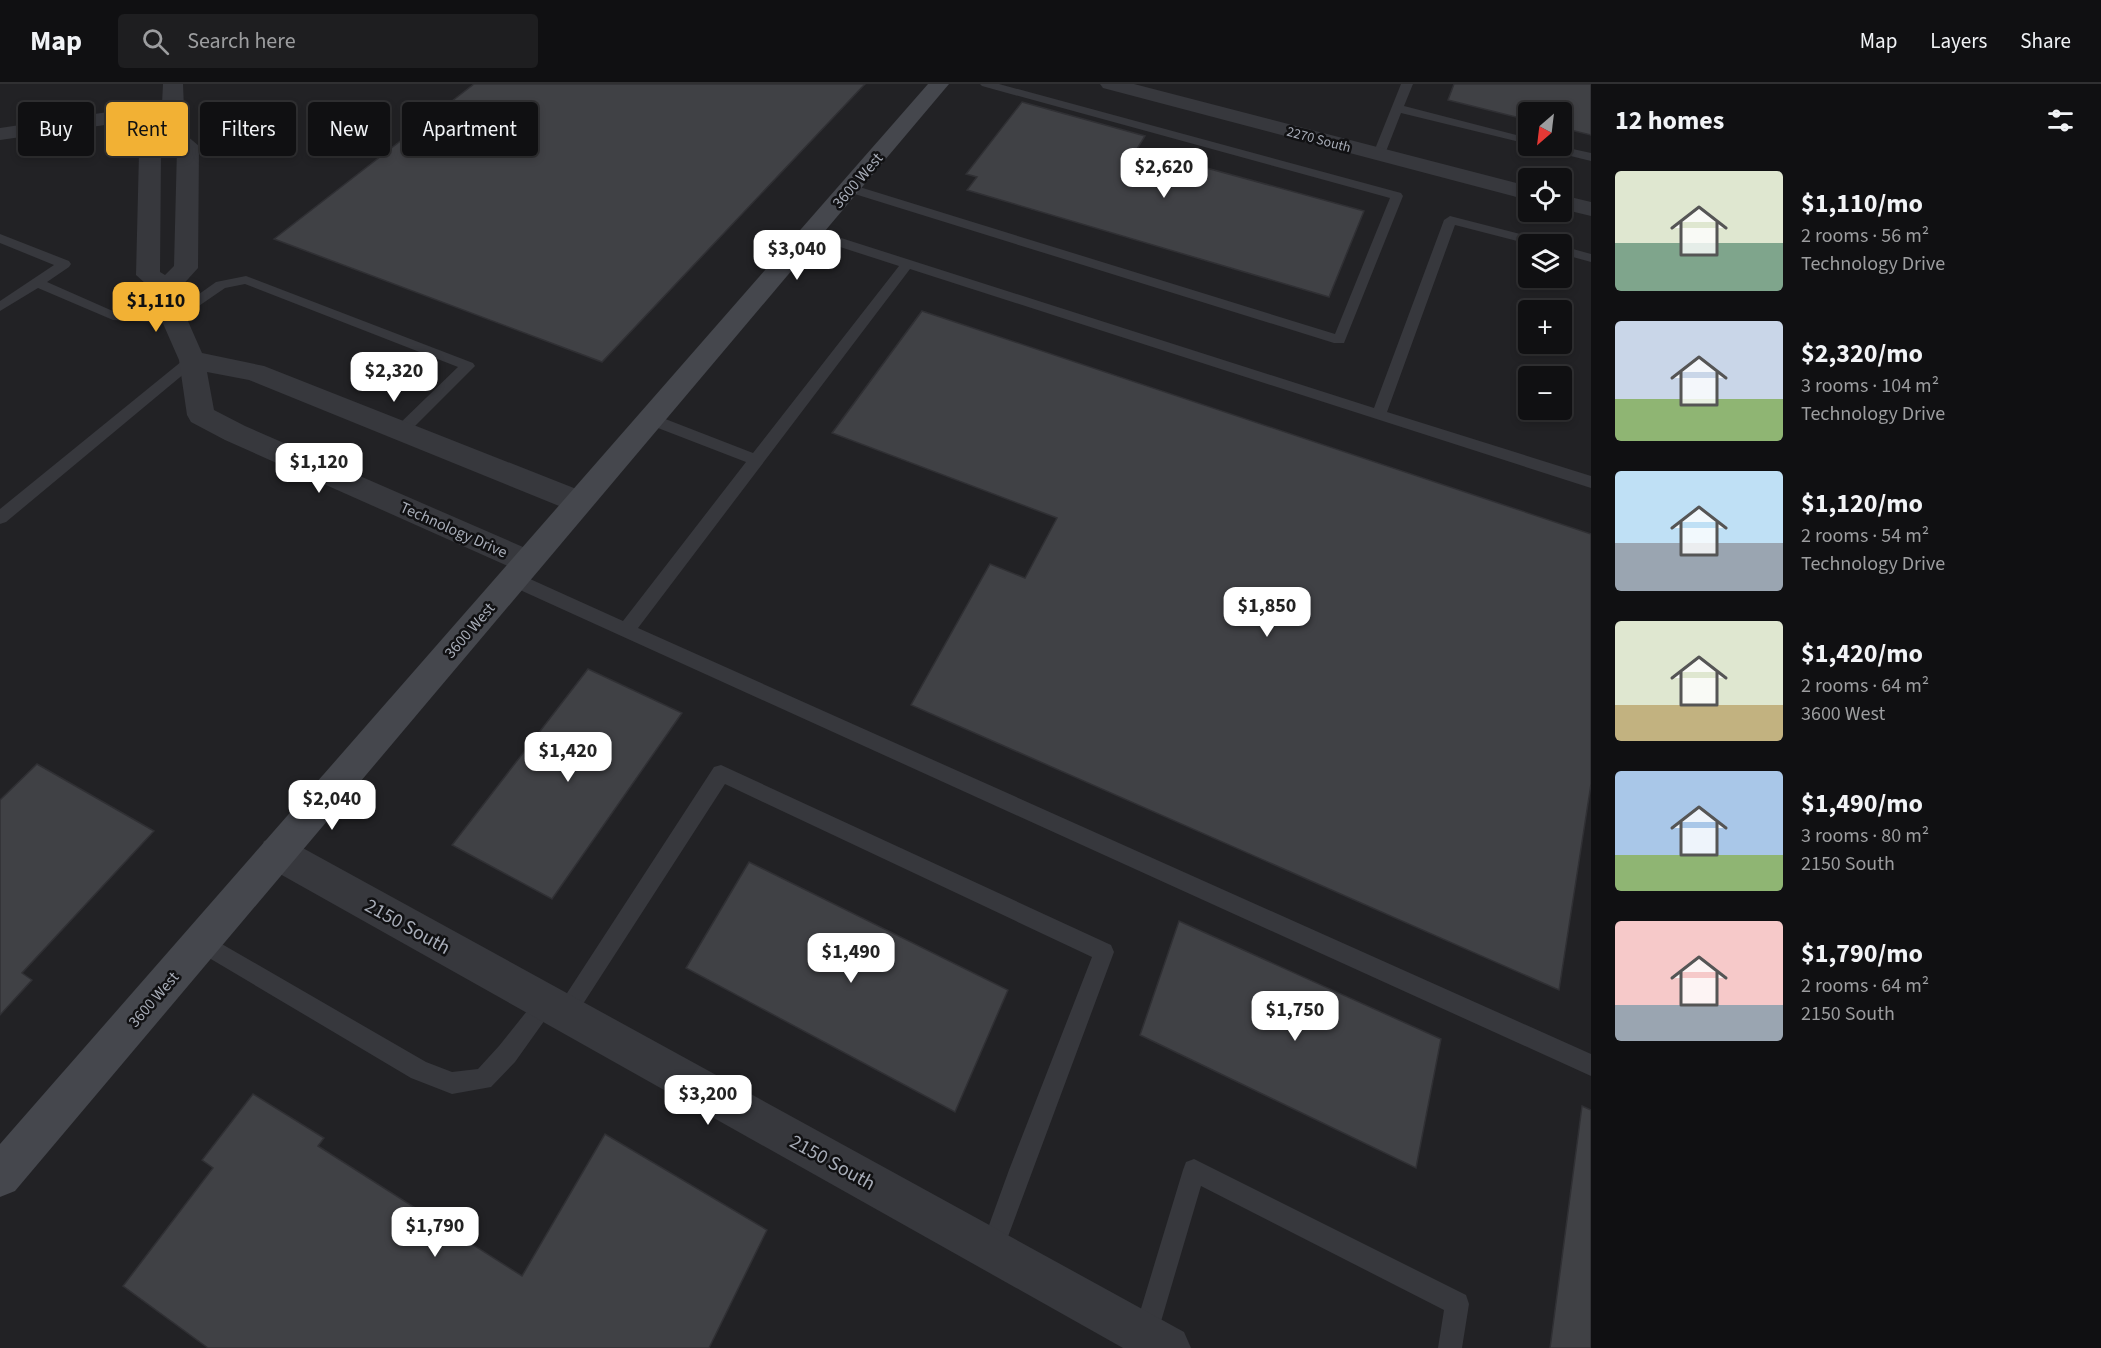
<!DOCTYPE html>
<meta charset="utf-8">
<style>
:root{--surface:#101012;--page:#1e1e20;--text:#f1f3f6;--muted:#9c9d9f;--line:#303032;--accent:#f2b134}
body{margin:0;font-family:"Source Sans 3",sans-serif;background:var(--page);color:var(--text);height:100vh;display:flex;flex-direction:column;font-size:22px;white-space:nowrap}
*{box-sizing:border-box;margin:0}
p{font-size:20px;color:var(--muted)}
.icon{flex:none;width:33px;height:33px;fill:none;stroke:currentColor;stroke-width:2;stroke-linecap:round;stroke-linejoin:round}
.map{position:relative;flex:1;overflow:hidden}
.panel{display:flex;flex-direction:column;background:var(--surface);width:510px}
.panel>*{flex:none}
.guide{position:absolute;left:18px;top:18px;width:570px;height:54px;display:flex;gap:12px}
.needle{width:39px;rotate:208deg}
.buttons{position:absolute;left:1518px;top:18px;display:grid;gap:12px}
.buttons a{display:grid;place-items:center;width:54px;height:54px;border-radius:6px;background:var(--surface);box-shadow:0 3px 9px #0003,0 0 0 2px var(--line);font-size:30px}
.price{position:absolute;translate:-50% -51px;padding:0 14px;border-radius:12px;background:#fff;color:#222;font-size:20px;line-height:39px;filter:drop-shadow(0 2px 3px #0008)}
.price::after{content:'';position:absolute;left:50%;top:36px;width:18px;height:14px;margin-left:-9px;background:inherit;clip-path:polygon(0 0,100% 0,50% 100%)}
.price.current{background:var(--accent);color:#111}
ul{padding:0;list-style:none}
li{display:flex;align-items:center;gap:18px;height:150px;padding:0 24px}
li span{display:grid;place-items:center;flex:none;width:168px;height:120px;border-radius:6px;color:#555}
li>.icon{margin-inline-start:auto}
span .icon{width:72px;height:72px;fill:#fffc;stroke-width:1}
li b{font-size:26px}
h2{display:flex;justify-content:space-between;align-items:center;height:72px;padding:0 24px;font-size:26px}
.tag{padding:0 21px;border-radius:6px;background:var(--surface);box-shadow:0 3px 9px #0003,0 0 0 2px var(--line);font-size:21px;line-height:54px}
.tag.current{background:var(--accent);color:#111}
header{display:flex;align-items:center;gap:36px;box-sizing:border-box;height:84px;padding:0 30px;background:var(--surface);border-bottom:2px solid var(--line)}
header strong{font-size:28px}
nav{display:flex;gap:33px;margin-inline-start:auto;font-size:21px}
.search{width:420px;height:54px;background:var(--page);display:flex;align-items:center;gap:15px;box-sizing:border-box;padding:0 21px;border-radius:6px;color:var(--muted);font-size:22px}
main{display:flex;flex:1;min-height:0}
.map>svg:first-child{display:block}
</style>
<header>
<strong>Map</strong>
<div class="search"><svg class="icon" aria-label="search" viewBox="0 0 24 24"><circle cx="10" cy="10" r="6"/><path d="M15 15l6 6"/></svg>Search here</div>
<nav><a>Map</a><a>Layers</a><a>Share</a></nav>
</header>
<main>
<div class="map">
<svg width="1591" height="1264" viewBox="0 0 1591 1264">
<rect width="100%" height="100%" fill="#161618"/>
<path fill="#222225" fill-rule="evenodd" d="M0 0H1591V1264H0ZM1528 28H1562V62H1528ZM1528 94H1562V128H1528ZM1528 160H1562V194H1528ZM1528 226H1562V260H1528ZM1528 292H1562V326H1528Z"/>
<g fill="#404145" stroke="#303034" stroke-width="1.5">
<path d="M474 0H865L602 278 274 155Z"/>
<path d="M1454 0H1591V51L1562 44V28H1528V36L1448 16Z"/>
<path d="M1022 18 1145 52 1137 65 1364 127 1329 213 967 106 977 93 966 90Z"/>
<path d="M922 227 1591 450V700L1559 906 911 621 990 480 1025 494 1057 434 832 349Z"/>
<path d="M588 585 682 629 552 815 452 761Z"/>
<path d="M37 680 154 747 22 889 32 896 0 931V716Z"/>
<path d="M749 778 1008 906 955 1028 686 884Z"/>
<path d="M1179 837 1441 955 1416 1084 1140 951Z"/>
<path d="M253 1010 324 1054 318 1062 522 1192 605 1050 767 1146 709 1264H208L123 1202 213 1084 202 1076Z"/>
<path d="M1582 1022 1591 1026V1264H1550Z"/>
</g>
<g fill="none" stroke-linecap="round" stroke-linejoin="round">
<g fill="#37383d" fill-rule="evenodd">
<path d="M980 0H999L1401 109 1403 112 1344 259H1334L845 107 843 104 845 101H853L1335 250 1390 114 982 2Z"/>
<path d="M1401 0H1413L1404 22 1528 54V60L1401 29 1385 70 1379 74 1375 73 1373 70Z"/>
<path d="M1540 62H1559L1591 69V77L1542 65Z"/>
<path d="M1450 132 1547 157 1548 160H1529L1455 141 1387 328 1591 392V404L910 185 638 544 1591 970V992L507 500 505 495 507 490 513 489 519 490 623 537 746 378 645 339 643 335 645 331H655L753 369 899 182 806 152 805 149 806 146H816L1374 324 1444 136Z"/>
<path d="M0 150 69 177 71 180 69 183 47 198 115 228 171 230 216 198 246 192 473 279 475 282 406 351H396L394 347 396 343 458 283 245 200 225 204 174 239 113 236 38 204 0 227V217L54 181 0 159Z"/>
<path d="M1562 162 1591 170V178L1562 170Z"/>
<path d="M192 271 197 273 199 276 197 279 6 438 0 440V425L187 273Z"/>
<path d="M721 681 1111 861 1114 868 1000 1174 992 1178 984 1174 980 1166 1009 1086 1092 873 725 700 572 937 565 941 558 937 554 930 558 923 714 683Z"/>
<path d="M201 848 426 978 452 988 478 985 499 962 539 912 546 909 553 912 557 919 515 978 491 1003 452 1010 411 994 194 865 191 858 194 851Z"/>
<path d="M1194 1075 1466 1211 1469 1220 1462 1264H1438L1444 1226 1201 1102 1157 1251 1154 1260 1145 1263 1136 1260 1133 1251 1183 1086 1186 1078Z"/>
</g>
<g fill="#37383d" fill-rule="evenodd">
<path d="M163 0H183L184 25 180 46 199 62 198 184 179 205 187 235 202 269 264 282 589 410 593 418 589 426 579 429 569 426 249 296 207 288 214 326 245 342 539 470 543 478 539 486 528 490 517 486 225 356 191 338 187 331 179 276 161 235 155 208 136 191 139 69 158 47 161 33 0 56V44L162 20ZM171 59 177 64 174 182 165 191 160 188 161 70Z"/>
<path d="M1100 0H1134L1528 102V116L1103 4Z"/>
<path d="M1562 111 1591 118V132L1562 125Z"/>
<path d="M277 753 290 757 1184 1248 1191 1264H1123L264 781 259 769 264 757Z"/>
</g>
<path fill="#45474d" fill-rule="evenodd" d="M928 0H949L15 1107 0 1113V1060Z"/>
</g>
<g text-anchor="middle" stroke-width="5" stroke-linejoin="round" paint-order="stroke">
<g font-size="14" fill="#a8adb8" stroke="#111113">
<text transform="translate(1319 55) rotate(15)" y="5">2270 South</text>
</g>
<g font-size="16" fill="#a8adb8" stroke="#111113">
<text transform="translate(857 96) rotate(-49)" y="6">3600 West</text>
<text transform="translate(454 445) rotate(24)" y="6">Technology Drive</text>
<text transform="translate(469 546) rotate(-49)" y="6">3600 West</text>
<text transform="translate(153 915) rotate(-49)" y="6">3600 West</text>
</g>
<g font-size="20" fill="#a8adb8" stroke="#111113">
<text transform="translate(408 842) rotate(29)" y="7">2150 South</text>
<text transform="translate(833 1078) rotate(29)" y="7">2150 South</text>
</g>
</g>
</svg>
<div class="buttons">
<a><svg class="needle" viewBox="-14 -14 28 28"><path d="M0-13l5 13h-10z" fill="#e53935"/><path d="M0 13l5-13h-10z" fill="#9c9d9f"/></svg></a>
<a><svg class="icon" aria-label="locate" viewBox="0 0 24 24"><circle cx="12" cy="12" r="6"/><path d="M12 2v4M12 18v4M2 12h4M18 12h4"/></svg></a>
<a><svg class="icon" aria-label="layers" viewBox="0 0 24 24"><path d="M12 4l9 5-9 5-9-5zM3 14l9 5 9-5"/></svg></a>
<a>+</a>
<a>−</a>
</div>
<b class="price" style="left:1164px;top:115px">$2,620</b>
<b class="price" style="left:797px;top:197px">$3,040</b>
<b class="price current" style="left:156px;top:249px">$1,110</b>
<b class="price" style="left:394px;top:319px">$2,320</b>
<b class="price" style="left:319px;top:410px">$1,120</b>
<b class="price" style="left:1267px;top:554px">$1,850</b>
<b class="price" style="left:568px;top:699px">$1,420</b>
<b class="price" style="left:332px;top:747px">$2,040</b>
<b class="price" style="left:851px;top:900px">$1,490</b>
<b class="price" style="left:1295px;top:958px">$1,750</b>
<b class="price" style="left:708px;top:1042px">$3,200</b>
<b class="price" style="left:435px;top:1174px">$1,790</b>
<div class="guide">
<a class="tag">Buy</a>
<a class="tag current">Rent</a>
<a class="tag">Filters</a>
<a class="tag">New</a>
<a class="tag">Apartment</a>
</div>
</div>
<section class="panel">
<h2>12 homes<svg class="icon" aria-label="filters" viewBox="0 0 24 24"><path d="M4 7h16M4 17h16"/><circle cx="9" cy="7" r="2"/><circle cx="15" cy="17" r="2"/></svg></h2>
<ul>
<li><span style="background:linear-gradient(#dfe7d0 60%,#7fa58c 0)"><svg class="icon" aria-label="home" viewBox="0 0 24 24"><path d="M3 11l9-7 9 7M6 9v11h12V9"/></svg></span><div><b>$1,110/mo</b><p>2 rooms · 56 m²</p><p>Technology Drive</p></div></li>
<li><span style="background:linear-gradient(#c9d6e8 65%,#8fb573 0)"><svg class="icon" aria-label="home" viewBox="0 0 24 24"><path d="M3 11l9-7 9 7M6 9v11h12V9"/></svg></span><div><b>$2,320/mo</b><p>3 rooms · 104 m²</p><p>Technology Drive</p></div></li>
<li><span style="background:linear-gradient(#bfe0f5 60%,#9aa5b1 0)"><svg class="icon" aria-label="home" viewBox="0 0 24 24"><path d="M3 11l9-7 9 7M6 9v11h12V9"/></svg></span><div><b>$1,120/mo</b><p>2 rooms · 54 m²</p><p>Technology Drive</p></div></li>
<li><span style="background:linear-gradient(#dfe7d0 70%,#c2b280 0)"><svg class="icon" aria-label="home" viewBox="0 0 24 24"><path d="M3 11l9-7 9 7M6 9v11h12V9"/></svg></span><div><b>$1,420/mo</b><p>2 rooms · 64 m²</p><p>3600 West</p></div></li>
<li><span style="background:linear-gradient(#a9c7e8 70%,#8fb573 0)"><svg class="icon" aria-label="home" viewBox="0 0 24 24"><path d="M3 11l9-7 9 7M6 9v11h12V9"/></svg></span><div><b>$1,490/mo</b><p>3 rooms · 80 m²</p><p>2150 South</p></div></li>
<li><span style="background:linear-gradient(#f6c9c9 70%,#9aa5b1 0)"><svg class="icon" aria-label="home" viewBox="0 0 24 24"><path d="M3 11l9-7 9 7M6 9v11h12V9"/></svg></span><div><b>$1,790/mo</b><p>2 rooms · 64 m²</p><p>2150 South</p></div></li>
</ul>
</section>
</main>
